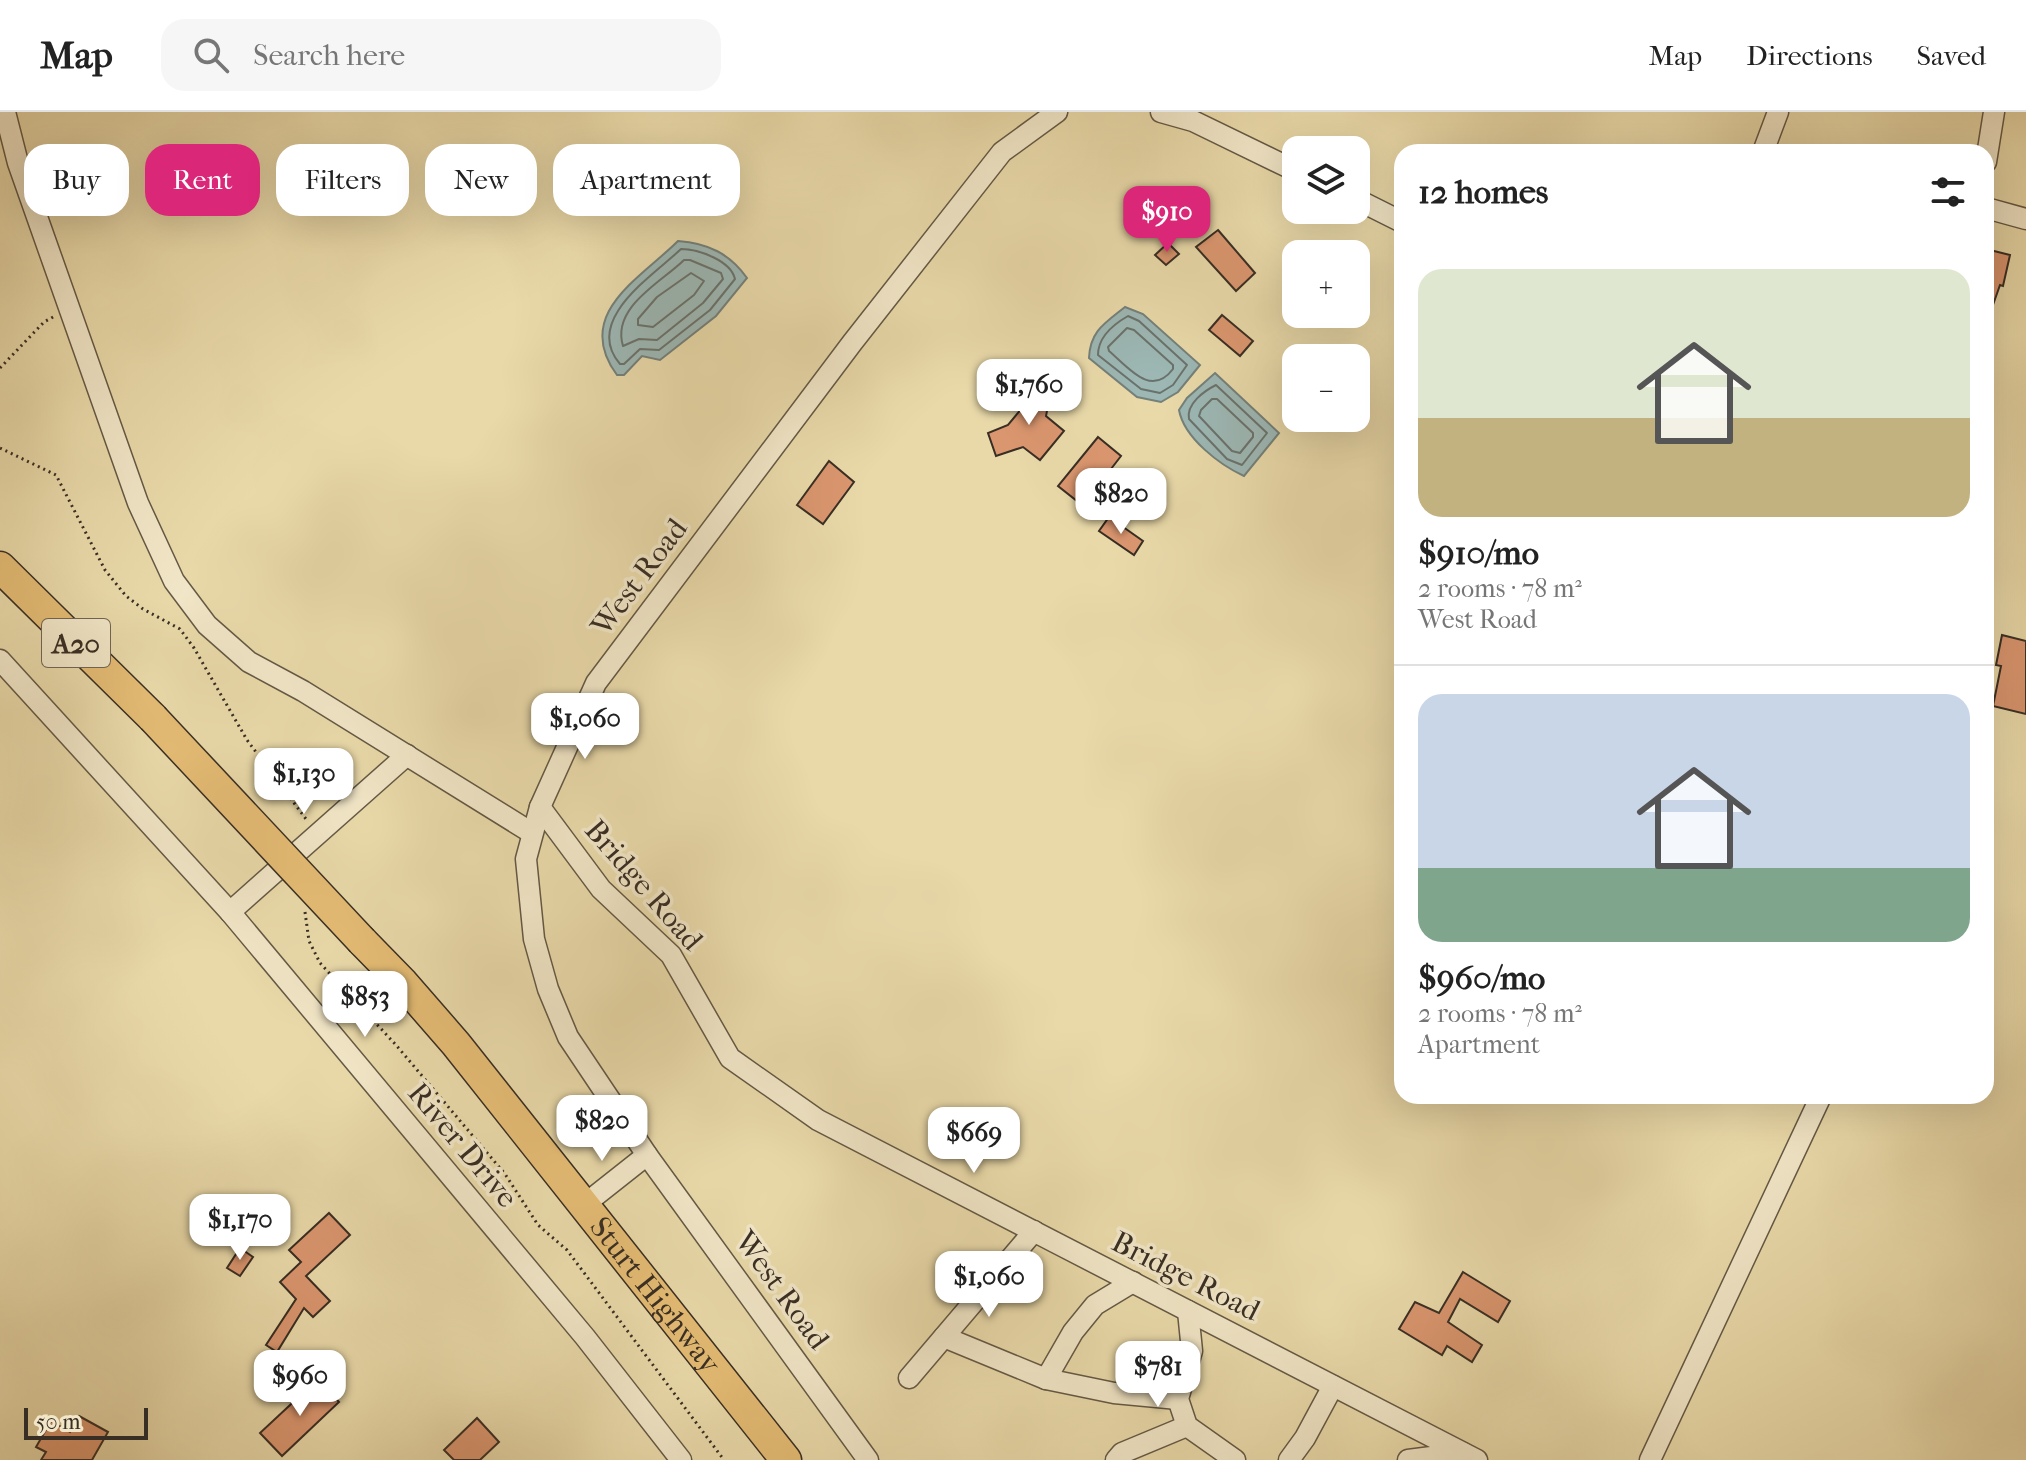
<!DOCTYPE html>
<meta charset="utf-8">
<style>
:root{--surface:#fff;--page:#f6f6f6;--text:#222;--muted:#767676;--line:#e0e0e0;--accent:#db2777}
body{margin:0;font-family:"IM FELL French Canon",serif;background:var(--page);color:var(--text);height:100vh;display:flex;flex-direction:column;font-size:30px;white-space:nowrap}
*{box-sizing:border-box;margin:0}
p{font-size:26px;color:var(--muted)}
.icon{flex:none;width:44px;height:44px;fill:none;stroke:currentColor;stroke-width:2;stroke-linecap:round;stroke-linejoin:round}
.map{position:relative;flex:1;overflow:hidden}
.drawer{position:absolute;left:1394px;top:32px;width:600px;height:960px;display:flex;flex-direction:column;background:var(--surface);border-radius:24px;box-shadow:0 8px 32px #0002}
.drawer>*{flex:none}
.top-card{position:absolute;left:24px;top:32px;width:760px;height:72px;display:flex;gap:16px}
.buttons{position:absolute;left:1282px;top:24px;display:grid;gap:16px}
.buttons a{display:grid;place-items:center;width:88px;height:88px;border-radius:16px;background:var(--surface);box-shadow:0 8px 32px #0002;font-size:40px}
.scale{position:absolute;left:24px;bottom:20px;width:124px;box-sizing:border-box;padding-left:8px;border:4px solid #382e24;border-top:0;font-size:22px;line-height:28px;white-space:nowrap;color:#382e24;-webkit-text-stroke:6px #f1e6c7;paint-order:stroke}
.price{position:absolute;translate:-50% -68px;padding:0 18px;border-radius:16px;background:#fff;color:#222;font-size:26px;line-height:52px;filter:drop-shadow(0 2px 4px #0008)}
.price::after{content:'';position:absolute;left:50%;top:48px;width:24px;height:18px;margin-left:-12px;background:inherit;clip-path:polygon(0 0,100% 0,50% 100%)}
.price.selected{background:var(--accent);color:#fff}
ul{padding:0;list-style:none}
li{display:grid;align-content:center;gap:16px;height:424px;padding:0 24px}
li+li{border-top:2px solid var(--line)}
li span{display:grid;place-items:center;height:248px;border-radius:24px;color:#555}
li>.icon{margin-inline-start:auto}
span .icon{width:144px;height:144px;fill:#fffc;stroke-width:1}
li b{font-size:34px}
h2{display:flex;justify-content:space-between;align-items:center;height:96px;padding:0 24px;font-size:34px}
.chip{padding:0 28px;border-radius:24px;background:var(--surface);box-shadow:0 8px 32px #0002;font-size:28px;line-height:72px}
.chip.selected{background:var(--accent);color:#fff}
header{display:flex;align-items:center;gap:48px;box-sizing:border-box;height:112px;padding:0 40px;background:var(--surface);border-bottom:2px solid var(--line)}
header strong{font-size:38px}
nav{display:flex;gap:44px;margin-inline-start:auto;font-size:28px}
.search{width:560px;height:72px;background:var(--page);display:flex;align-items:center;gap:20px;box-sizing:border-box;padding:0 28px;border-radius:24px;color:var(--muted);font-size:30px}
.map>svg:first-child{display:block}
</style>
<header>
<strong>Map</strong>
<div class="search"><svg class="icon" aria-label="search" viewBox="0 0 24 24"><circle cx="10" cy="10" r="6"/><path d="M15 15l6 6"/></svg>Search here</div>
<nav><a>Map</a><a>Directions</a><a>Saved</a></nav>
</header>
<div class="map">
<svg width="2026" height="1348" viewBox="0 0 2026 1348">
<rect width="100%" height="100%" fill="#e9d9a9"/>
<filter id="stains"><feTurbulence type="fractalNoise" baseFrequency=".0025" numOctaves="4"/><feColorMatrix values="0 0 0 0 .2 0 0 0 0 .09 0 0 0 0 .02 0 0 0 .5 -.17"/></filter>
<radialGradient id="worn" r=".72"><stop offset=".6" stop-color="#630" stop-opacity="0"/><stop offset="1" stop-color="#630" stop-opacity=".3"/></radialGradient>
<g fill="#9cb7b4" stroke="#74807a" stroke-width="2">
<path d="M678 129C708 131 730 142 747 166L716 204 660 248 642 244 624 263H617C572 202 641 166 678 129Z"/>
<path d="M1125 195 1143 202 1200 253 1178 280 1161 290 1137 285 1089 246C1090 219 1105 211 1125 195Z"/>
<path d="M1215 261 1279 321 1244 364C1220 353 1184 326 1179 298L1187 286Z"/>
</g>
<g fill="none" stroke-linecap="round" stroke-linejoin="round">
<g stroke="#6a726c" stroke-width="2">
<path d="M681 137C699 137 731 149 735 167L710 198 659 238 640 237 624 252H620C582 208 654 163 681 137Z"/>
<path d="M684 148H690L721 161 723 167 703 191 657 228 639 227 623 234C611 195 662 170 684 148Z"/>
<path d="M691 161 704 169 694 183 653 215 638 213V207L657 185Z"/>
<path d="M1128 204 1139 209 1187 253 1173 273 1160 281 1141 277 1098 243C1098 225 1114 212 1128 204Z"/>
<path d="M1127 216 1134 218 1173 253V257C1151 286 1129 256 1109 239L1108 235Z"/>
<path d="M1216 273 1267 321 1242 353 1227 347 1189 307C1186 292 1204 279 1216 273Z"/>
<path d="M1212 287H1217L1253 321V325L1240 341 1232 339 1199 304 1201 298Z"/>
</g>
</g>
<g fill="#da966f" stroke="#382e24" stroke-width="2">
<path d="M1218 118 1255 161 1236 179 1196 135Z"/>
<path d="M1168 131 1179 142 1166 153 1155 143Z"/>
<path d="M1986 137 2010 143 2003 174 2000 173 1988 207Z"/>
<path d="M1222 203 1253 229 1240 244 1209 218Z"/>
<path d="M1026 274 1051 278 1046 304 1064 319 1040 348 1023 335 996 344 988 321 1008 313 1022 296Z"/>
<path d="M1098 325 1121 344 1094 379 1088 375 1077 389 1058 374Z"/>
<path d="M829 349 854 370 823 412 797 393Z"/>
<path d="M1109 405 1143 429 1134 443 1099 419Z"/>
<path d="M2002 523 2026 529V602L1993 594 2001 554 1996 553Z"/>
<path d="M329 1101 350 1123 306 1164 330 1189 313 1205 304 1196 277 1240 266 1233 296 1187 280 1170 301 1150 289 1138Z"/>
<path d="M240 1136 253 1145 240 1164 227 1156Z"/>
<path d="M1463 1160 1510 1189 1498 1210 1460 1187 1448 1210 1482 1233 1472 1250 1447 1234 1442 1243 1399 1217 1415 1190 1439 1201Z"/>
<path d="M318 1267 339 1290 282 1344 260 1321Z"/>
<path d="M79 1304 108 1320 92 1348H41L46 1340 36 1335 51 1309 70 1320Z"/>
<path d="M477 1306 499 1330 480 1348H454L444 1338Z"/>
</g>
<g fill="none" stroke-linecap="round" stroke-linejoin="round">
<defs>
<g id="minor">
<path d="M5 0 18 51 138 391 174 469 207 513 249 550 303 579 532 721"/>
<path d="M1161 0 1193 9 1296 59"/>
<path d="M1763 40 1778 0"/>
<path d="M1986 50 1994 0"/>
<path d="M1356 87 1402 110"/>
<path d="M1986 96 2026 107"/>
<path d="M0 548 230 800 585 1225 681 1348"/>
<path d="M540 695 601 777 671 843 730 946 818 1008 1477 1348"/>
<path d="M230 800 407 643"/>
<path d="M585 1092 647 1043"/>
<path d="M1188 1199 1192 1239 1178 1287 1187 1314 1235 1348"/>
<path d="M944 1225 1046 1267 1114 1281 1178 1287"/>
<path d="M909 1266 1034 1119"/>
<path d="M1046 1267 1073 1220 1095 1193 1133 1170"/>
<path d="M868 1348 647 1043 568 925 548 877 534 827 526 747 540 695 596 571 852 231 1002 40 1057 0"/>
<path d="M1116 1348 1122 1341 1187 1314"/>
<path d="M1289 1348 1305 1326 1333 1274"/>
<path d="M1408 1348 1463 1341"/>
<path d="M1650 1348 1821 984"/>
</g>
<g id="highway">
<path d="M0 455 153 606"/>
<path id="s1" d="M362 829 403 871 456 932 786 1348"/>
</g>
</defs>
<use href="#minor" stroke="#645945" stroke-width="23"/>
<use href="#highway" stroke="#382e24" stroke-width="33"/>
<g stroke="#382e24" stroke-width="3" stroke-dasharray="2 4" stroke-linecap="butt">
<path d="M0 256 44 210 55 204"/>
<path d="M0 336 56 363 105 458 126 484 143 497 180 517 194 536 247 628 306 707"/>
<path d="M305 800 309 829 320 851 396 933 505 1062 538 1113 567 1138 724 1348"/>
</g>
<use href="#minor" stroke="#f1e6c7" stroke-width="20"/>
<use href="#highway" stroke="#e4bc74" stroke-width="30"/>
<defs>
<path id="highway-bridge" d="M153 606 362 829"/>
</defs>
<use href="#highway-bridge" stroke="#382e24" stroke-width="33" stroke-linecap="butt"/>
<use href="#highway-bridge" stroke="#e4bc74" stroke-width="30"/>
</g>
<g text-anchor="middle" stroke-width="7" stroke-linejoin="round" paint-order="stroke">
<rect fill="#f1e6c7" stroke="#706555" stroke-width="2" x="42" y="507" width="68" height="48" rx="6"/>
<g font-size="28" font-weight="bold" fill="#382e24">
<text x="76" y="541">A20</text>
</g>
<g font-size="30" fill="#382e24" stroke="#f1e6c7">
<text transform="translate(639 465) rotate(-53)" y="10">West Road</text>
<text transform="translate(644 773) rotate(49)" y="10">Bridge Road</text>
<text transform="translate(463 1033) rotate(50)" y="10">River Drive</text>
<text transform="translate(1186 1164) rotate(27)" y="10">Bridge Road</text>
<text transform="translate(782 1178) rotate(54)" y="10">West Road</text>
<text dy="10" stroke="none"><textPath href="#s1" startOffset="460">Sturt Highway</textPath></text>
</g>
</g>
<rect width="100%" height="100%" filter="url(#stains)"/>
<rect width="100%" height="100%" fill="url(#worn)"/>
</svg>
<div class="buttons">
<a><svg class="icon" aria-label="layers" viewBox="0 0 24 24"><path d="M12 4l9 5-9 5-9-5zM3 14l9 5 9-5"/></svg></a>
<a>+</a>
<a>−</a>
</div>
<div class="scale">50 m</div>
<b class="price selected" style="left:1167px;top:142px">$910</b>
<b class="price" style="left:1029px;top:315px">$1,760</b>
<b class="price" style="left:1121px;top:424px">$820</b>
<b class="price" style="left:585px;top:649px">$1,060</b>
<b class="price" style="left:304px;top:704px">$1,130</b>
<b class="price" style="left:365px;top:927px">$853</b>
<b class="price" style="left:602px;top:1051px">$820</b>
<b class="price" style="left:974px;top:1063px">$669</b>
<b class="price" style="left:240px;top:1150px">$1,170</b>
<b class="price" style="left:989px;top:1207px">$1,060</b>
<b class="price" style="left:1158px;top:1297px">$781</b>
<b class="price" style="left:300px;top:1306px">$960</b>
<div class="top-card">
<a class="chip">Buy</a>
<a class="chip selected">Rent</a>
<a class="chip">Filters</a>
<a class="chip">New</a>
<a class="chip">Apartment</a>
</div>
<section class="drawer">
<h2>12 homes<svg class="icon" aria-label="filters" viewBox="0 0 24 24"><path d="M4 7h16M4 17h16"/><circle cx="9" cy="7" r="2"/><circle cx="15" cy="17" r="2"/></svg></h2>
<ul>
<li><span style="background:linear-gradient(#dfe7d0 60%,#c2b280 0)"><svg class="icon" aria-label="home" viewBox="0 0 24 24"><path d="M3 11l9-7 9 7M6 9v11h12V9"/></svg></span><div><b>$910/mo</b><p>2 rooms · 78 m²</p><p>West Road</p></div></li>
<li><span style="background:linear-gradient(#c9d6e8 70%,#7fa58c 0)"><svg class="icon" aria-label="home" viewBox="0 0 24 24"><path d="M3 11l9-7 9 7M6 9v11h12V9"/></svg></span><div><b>$960/mo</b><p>2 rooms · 78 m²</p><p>Apartment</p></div></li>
</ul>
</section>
</div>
